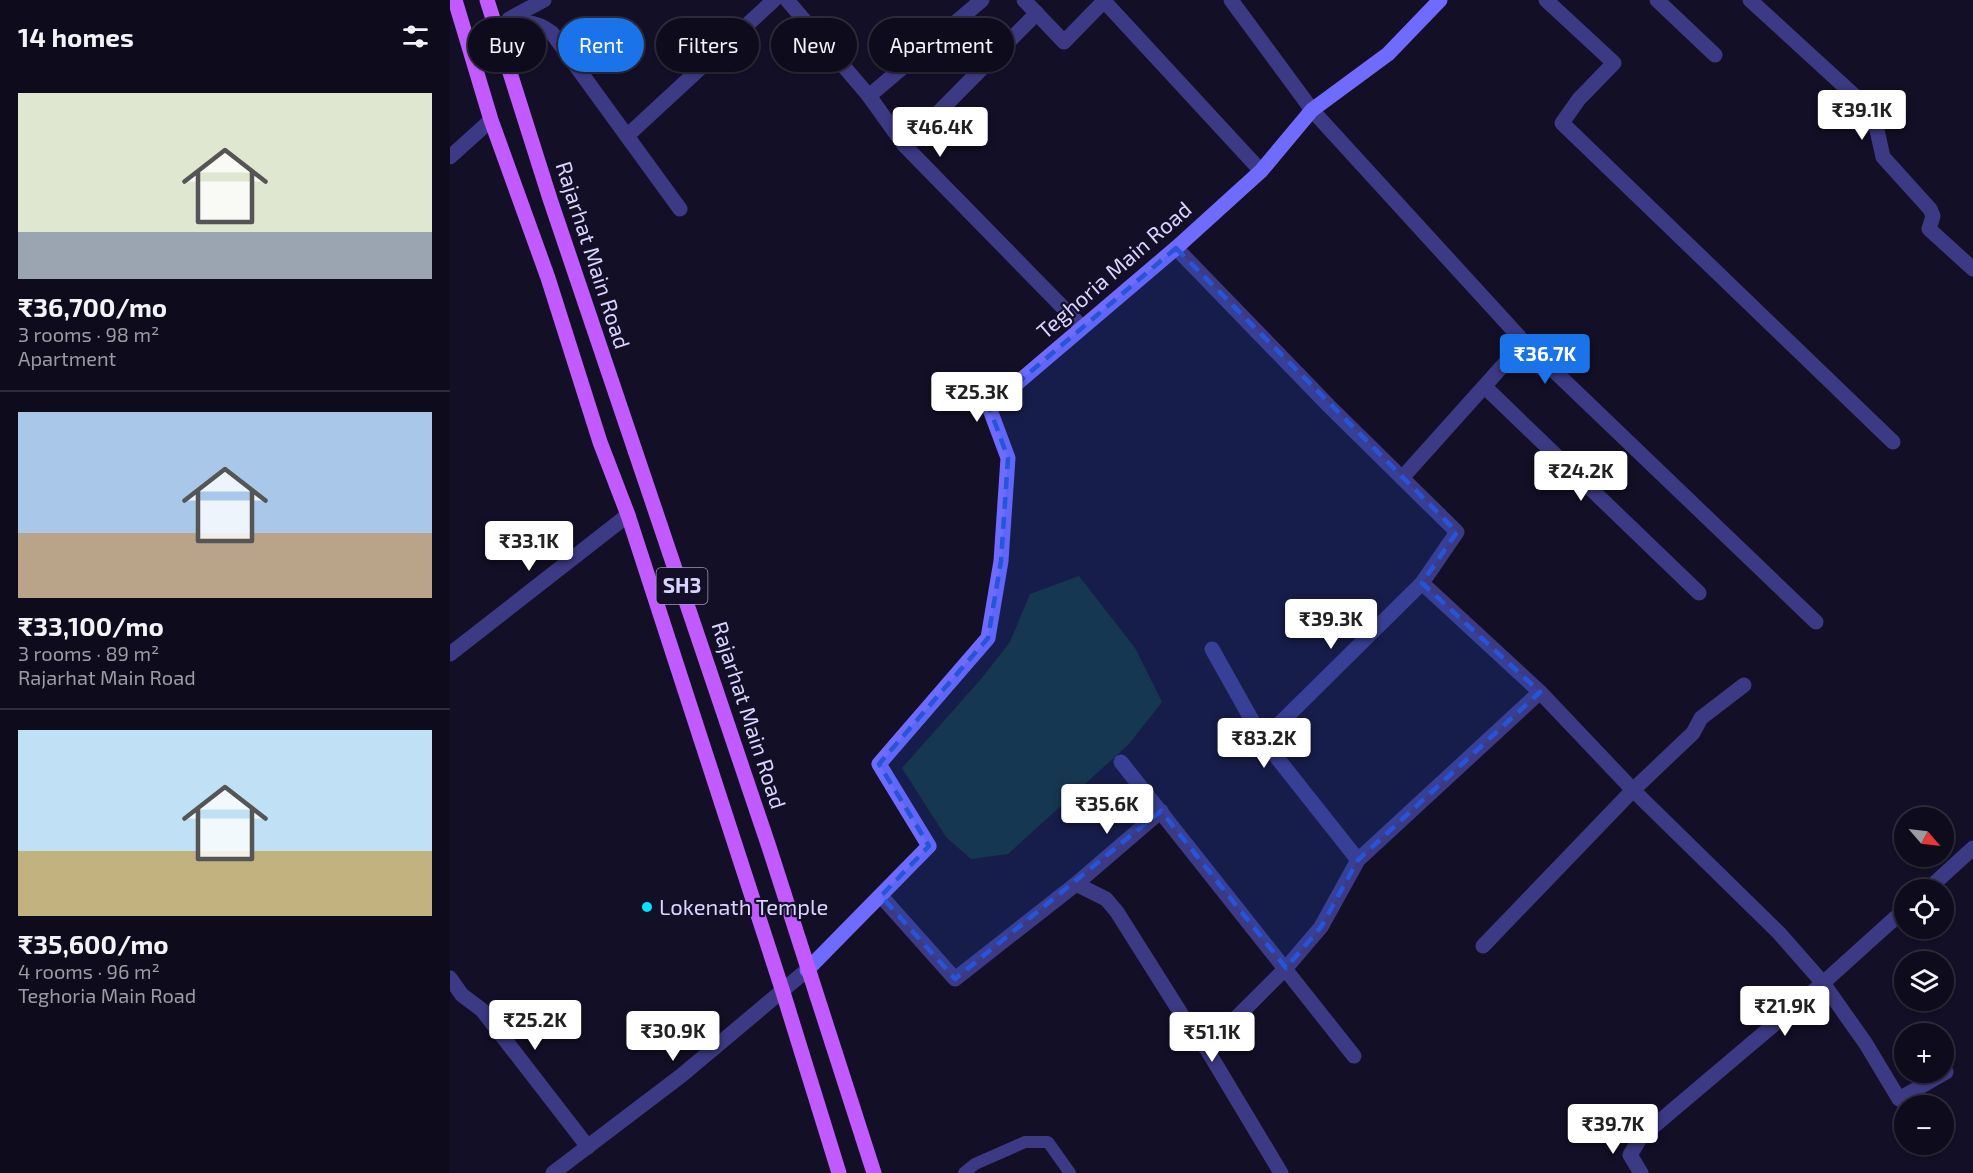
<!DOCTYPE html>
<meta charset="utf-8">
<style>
:root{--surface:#0e0b1c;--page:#1c1929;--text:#f1f3f6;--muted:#9b9ba3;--line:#2e2b3b;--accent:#1a73e8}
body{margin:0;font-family:"Exo 2",sans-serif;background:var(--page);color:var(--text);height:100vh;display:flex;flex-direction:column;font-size:22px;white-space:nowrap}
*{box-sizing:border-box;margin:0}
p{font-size:20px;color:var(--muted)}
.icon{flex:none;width:33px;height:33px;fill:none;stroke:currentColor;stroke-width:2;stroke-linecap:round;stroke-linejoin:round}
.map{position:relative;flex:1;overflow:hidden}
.details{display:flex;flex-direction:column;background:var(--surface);width:450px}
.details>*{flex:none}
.hud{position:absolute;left:18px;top:18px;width:570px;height:54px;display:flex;gap:12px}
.needle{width:39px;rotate:118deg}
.tools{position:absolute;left:1444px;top:807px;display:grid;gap:12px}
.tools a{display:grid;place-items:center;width:60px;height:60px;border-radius:50%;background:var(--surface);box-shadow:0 2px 4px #0004,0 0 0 2px var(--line);font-size:30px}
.price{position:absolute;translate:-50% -51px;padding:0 14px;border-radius:6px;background:#fff;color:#222;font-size:20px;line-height:39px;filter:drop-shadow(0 2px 3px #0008)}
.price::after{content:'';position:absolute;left:50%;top:36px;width:18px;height:14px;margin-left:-9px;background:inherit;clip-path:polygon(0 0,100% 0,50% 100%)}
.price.on{background:var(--accent);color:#fff}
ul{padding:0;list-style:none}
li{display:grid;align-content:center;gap:12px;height:318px;padding:0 18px}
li+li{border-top:2px solid var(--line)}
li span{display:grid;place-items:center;height:186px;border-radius:0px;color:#555}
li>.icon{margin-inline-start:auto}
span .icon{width:108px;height:108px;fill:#fffc;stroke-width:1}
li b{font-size:26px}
h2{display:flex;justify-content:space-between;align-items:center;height:72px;padding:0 18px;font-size:26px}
.pill{padding:0 21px;border-radius:27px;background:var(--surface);box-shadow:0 2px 4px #0004,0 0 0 2px var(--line);font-size:21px;line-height:54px}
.pill.on{background:var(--accent);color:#fff}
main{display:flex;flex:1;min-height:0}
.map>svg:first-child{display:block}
</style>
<main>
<section class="details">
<h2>14 homes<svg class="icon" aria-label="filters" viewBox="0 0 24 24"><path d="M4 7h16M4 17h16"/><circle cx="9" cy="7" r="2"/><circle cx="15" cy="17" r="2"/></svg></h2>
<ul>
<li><span style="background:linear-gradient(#dfe7d0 75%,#9aa5b1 0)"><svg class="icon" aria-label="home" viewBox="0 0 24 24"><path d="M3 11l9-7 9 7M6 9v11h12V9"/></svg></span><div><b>₹36,700/mo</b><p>3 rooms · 98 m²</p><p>Apartment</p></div></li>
<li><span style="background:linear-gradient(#a9c7e8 65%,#b9a48a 0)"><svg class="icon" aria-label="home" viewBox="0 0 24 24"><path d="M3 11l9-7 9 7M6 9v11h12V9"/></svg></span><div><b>₹33,100/mo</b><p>3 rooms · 89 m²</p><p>Rajarhat Main Road</p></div></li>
<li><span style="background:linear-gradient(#bfe0f5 65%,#c2b280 0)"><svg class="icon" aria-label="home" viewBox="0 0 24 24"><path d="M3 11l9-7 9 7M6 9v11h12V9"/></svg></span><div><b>₹35,600/mo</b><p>4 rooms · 96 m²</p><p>Teghoria Main Road</p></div></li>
</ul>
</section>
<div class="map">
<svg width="1523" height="1173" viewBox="0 0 1523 1173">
<rect width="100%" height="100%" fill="#130f26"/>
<path fill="#12302f" d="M629 576 685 648 712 702 679 744 558 854 521 859 496 837 452 768 531 679 560 642 580 594Z"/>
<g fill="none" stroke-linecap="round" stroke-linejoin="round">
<path stroke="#3d3a85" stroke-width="12" d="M514 1173 525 1164 575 1142H598L620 1173"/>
<g stroke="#3d3a85" stroke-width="15">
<path d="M337 0 419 96 455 146 632 327"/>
<path d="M574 0 614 42 654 1 811 171"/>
<path d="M781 0 862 110 1074 342 1366 622"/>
<path d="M1096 0 1164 63 1129 99 1112 123 1443 442"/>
<path d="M1207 0 1265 55"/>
<path d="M1300 0 1418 108 1425 121 1433 157 1480 209 1483 216 1479 229 1523 269"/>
<path d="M59 19 94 0"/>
<path d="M45 26C67 22 83 18 102 33L230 209"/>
<path d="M419 96 532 0"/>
<path d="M178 135 324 0"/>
<path d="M455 146 587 13"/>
<path d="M0 157 41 120"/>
<path d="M726 248 879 406 1007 532 972 583 1090 692 1183 790 1329 933 1373 983 1416 1044 1449 1099 1496 1072"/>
<path d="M1035 387 1249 593"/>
<path d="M952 478 1074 342"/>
<path d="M762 649 813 740 908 860"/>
<path d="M0 654 178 515"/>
<path d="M813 740 972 583"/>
<path d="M671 762 904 1056"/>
<path d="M626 884 711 811"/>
<path d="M1477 890 1523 848"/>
<path d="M431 896 505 979 626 884 656 899 667 912 742 1031 756 1048 836 968 871 927 908 860 1090 692"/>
<path d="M1033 946 1183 790 1243 733 1251 718 1294 685"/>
<path d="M0 978 12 995 32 1010 138 1147"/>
<path d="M756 1048 831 1173"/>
<path d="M103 1173 232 1075 357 970"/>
<path d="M1191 1173 1180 1155 1191 1137 1373 983 1455 909"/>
</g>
<path stroke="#6f6bff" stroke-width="15" d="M357 970 479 846 429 764 538 638 551 561 558 458 539 407 726 248 811 171 862 110 938 54 990 0"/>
<g stroke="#c25bff" stroke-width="15">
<path d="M5 0 41 120 98 278 150 442 178 515 332 989 389 1173"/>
<path d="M37 0 100 199 319 847 424 1173"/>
</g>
</g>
<path fill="#2655da" fill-opacity="0.2" stroke="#2655da" stroke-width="4.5" stroke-dasharray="12 8" stroke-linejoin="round" d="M726 248 1007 532 972 583 1090 692 908 860 871 927 836 968 711 811 505 979 431 896 479 846 429 764 538 638 551 561 558 458 539 407Z"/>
<circle fill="#00e5ff" stroke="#130f26" stroke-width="2" cx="197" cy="907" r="6"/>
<g text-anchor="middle" stroke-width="4.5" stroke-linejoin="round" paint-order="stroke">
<rect fill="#130f26" stroke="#9e99be" stroke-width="1.5" x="206.5" y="568" width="51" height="36" rx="4.5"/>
<g font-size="21" font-weight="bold" fill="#d9d4ff">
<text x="232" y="593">SH3</text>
</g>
<g font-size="22" fill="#d9d4ff" stroke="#130f26">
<text transform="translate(143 255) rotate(72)" y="8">Rajarhat Main Road</text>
<text transform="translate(664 270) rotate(-41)" y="8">Teghoria Main Road</text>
<text transform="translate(299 715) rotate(72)" y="8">Rajarhat Main Road</text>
</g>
<g font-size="22" fill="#d9d4ff" stroke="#130f26" text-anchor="start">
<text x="209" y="915">Lokenath Temple</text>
</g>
</g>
</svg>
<div class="tools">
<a><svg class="needle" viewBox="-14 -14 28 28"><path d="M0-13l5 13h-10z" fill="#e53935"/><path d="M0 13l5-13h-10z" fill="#9b9ba3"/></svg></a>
<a><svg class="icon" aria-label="locate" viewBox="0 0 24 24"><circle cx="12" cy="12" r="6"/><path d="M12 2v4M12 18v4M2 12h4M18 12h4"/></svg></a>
<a><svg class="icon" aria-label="layers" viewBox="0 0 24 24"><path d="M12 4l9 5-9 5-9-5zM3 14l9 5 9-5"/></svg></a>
<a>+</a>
<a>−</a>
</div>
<b class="price" style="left:1412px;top:141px">₹39.1K</b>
<b class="price" style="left:490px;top:158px">₹46.4K</b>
<b class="price on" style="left:1095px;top:385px">₹36.7K</b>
<b class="price" style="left:527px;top:423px">₹25.3K</b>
<b class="price" style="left:1131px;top:502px">₹24.2K</b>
<b class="price" style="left:79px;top:572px">₹33.1K</b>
<b class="price" style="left:881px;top:650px">₹39.3K</b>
<b class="price" style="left:814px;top:769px">₹83.2K</b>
<b class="price" style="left:657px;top:835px">₹35.6K</b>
<b class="price" style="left:1335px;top:1037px">₹21.9K</b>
<b class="price" style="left:85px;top:1051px">₹25.2K</b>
<b class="price" style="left:223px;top:1062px">₹30.9K</b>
<b class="price" style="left:762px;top:1063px">₹51.1K</b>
<b class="price" style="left:1163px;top:1155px">₹39.7K</b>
<div class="hud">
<a class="pill">Buy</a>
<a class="pill on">Rent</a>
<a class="pill">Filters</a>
<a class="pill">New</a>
<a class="pill">Apartment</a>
</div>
</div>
</main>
